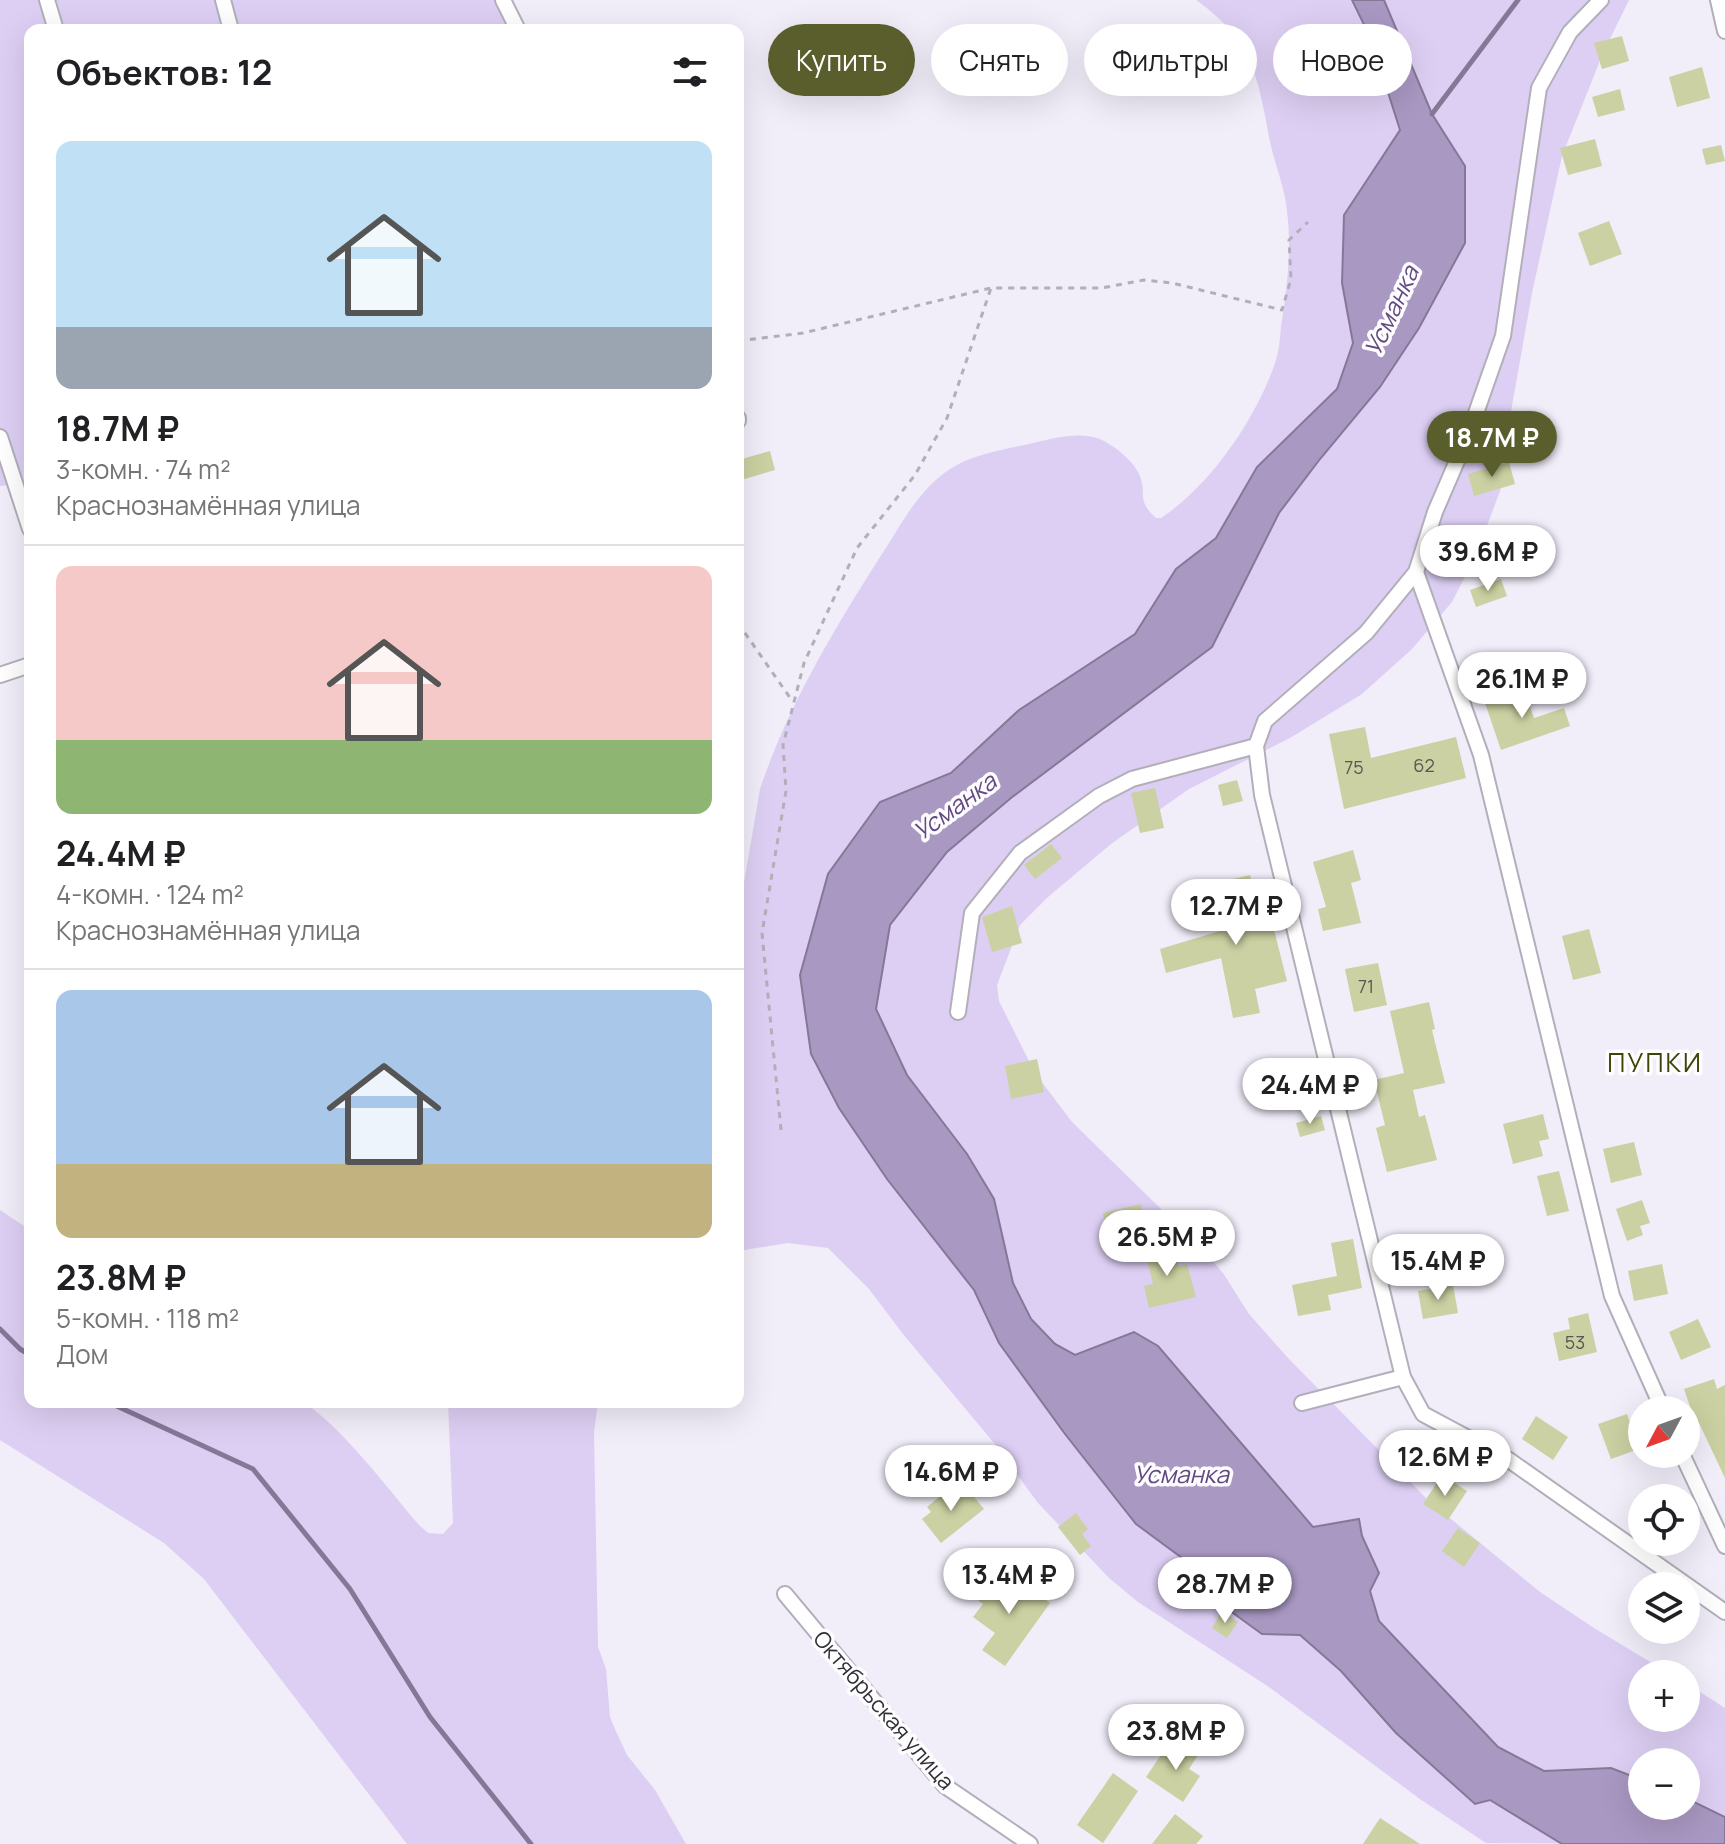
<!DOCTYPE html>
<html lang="ru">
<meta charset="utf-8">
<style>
:root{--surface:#fff;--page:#f6f6f6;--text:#202124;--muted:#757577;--line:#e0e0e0;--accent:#595e2c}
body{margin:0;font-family:Manrope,sans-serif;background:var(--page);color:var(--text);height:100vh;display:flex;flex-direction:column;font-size:30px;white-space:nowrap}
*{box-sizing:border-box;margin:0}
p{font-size:26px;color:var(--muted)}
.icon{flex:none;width:44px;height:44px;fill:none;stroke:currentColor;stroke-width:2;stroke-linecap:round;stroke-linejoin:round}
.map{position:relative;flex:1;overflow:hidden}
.side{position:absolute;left:24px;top:24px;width:720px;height:1384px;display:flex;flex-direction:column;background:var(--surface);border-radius:16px;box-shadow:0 8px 32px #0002}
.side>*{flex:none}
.hud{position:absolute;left:768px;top:24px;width:760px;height:72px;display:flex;gap:16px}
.needle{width:52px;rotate:229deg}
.tools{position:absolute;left:1628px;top:1396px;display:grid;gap:16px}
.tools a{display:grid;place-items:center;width:72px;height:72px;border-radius:50%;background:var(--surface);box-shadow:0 8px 32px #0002;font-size:40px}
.price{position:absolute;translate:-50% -68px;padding:0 18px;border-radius:28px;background:#fff;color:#222;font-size:26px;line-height:52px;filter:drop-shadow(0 2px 4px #0008)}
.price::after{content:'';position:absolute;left:50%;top:48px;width:24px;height:18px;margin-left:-12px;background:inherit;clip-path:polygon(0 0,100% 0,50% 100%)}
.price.active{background:var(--accent);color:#fff}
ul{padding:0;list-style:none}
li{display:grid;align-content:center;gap:16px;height:424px;padding:0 32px}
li+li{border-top:2px solid var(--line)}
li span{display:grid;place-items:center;height:248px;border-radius:16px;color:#555}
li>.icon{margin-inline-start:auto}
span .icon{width:144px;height:144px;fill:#fffc;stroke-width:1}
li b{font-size:34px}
h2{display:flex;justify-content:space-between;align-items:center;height:96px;padding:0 32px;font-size:34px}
.tag{padding:0 28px;border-radius:36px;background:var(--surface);box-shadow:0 8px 32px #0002;font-size:28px;line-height:72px}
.tag.active{background:var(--accent);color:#fff}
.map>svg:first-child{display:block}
</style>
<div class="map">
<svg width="1725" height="1844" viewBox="0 0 1725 1844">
<rect width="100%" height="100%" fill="#f1edf9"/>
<g fill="#ddcff3" fill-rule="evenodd">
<path d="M0 0H512L519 30H30V483L0 486Z"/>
<path d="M1196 0H1629L1603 53 1562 156 1532 293 1504 451 1503 483 1476 555 1452 602 1412 649 1362 694 1290 738 1189 789 1111 844 1048 897 1020 925 997 985 999 1001 1035 1073 1072 1122 1204 1251 1223 1273 1249 1314 1288 1358 1429 1501 1540 1592 1594 1628 1670 1674H1642V1718H1686V1683L1725 1708V1844L1486 1843 1420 1799 1269 1687 1138 1602 1109 1578 1038 1503 994 1443 903 1334 869 1289 828 1248 788 1243 738 1251 739 912 760 789C788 706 833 631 880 557 902 524 920 485 957 465 979 453 1008 449 1033 443 1055 438 1083 430 1104 441 1117 448 1133 461 1139 474 1148 494 1135 499 1156 518H1161C1211 485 1256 419 1275 363 1279 352 1280 338 1281 327 1287 288 1292 251 1287 211 1285 189 1276 167 1271 146 1258 79 1255 42 1196 0ZM1642 1762H1686V1806H1642Z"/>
<path d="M0 1210 30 1230V1402H303C342 1427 388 1489 419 1525L428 1533 443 1534 453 1523 448 1402H598L594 1432 598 1647 606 1669 610 1717 614 1727 627 1755 655 1790 686 1844H407L204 1579 164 1543 0 1440Z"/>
</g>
<path fill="#a998c2" stroke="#857897" stroke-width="2" d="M1352 0H1384L1432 114 1465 166V243L1419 328 1380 387 1320 459 1279 513 1212 647 1011 798 947 852 890 925 876 1009 907 1075 967 1154 994 1199 1013 1283 1031 1319 1055 1344 1075 1355 1134 1332 1158 1346 1313 1527 1359 1519 1362 1536 1379 1573 1370 1591 1379 1621 1498 1747 1544 1771 1611 1768 1642 1780V1806H1686V1798L1725 1817V1844H1562L1490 1800 1475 1804 1396 1733 1341 1671 1300 1635 1262 1634 1207 1594 1182 1558 1136 1524 1065 1434 999 1343 974 1290 887 1179 839 1108 811 1054 800 975 828 874 880 802 951 773 1019 710 1135 634 1176 569 1216 538 1257 467 1337 389 1353 343 1342 283 1344 215 1400 130 1371 39Z"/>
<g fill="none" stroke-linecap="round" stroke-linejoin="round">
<g stroke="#857897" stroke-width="5">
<path d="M1432 114 1518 0"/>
<path d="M0 1329 20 1349 30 1355"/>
<path d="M108 1402 253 1469 350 1589 430 1717 531 1844"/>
</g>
</g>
<g fill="#cbd1a2">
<path d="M1622 36 1629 61 1602 69 1594 43Z"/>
<path d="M1702 67 1710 98 1677 107 1669 77Z"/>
<path d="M1620 89 1625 110 1598 117 1592 97Z"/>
<path d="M1595 139 1602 166 1568 175 1560 148Z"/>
<path d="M1721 145 1725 161 1706 165 1702 149Z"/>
<path d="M1609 221 1622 254 1590 266 1578 233Z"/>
<path d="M770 451 775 470 738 481V460Z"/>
<path d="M1509 462 1515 484 1474 496 1468 474Z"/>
<path d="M1501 579 1507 596 1476 607 1470 590Z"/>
<path d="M1524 690 1534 718 1564 708 1570 726 1501 750 1485 703Z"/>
<path d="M1365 727 1371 758 1456 737 1466 778 1344 809 1329 734Z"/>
<path d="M1237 780 1243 801 1223 806 1218 785Z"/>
<path d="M1155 788 1164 828 1140 833 1131 793Z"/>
<path d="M1051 844 1062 858 1035 879 1024 865Z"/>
<path d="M1353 850 1361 880 1351 883 1361 923 1323 931 1318 909 1326 907 1313 862Z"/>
<path d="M1250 875 1261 921 1271 918 1287 981 1255 989 1260 1013 1233 1018 1221 958 1166 973 1160 949 1223 930 1213 884Z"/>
<path d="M1012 906 1022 943 992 952 982 917Z"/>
<path d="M1589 929 1601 973 1573 980 1562 936Z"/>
<path d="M1378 963 1387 1005 1354 1012 1345 969Z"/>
<path d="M1429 1002 1435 1029 1432 1030 1445 1083 1413 1090 1419 1117 1425 1115 1437 1160 1387 1172 1376 1128 1385 1125 1374 1080 1404 1073 1390 1011Z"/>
<path d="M1037 1059 1044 1092 1011 1099 1005 1066Z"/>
<path d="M1543 1114 1549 1139 1539 1141 1543 1156 1513 1164 1503 1124Z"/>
<path d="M1321 1116 1325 1130 1300 1137 1296 1123Z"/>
<path d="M1634 1142 1642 1175 1611 1183 1603 1149Z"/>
<path d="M1559 1171 1569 1211 1547 1216 1537 1176Z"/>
<path d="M1642 1200 1650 1223 1640 1226 1643 1235 1627 1241 1616 1209Z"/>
<path d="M1141 1204 1147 1230 1109 1239 1103 1213Z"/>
<path d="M1353 1239 1362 1288 1328 1295 1331 1310 1298 1316 1292 1285 1337 1276 1331 1243Z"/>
<path d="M1174 1245 1178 1266 1187 1264 1196 1297 1149 1308 1144 1286 1153 1284 1145 1251Z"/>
<path d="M1662 1264 1668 1294 1634 1301 1628 1271Z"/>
<path d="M1453 1285 1458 1313 1423 1319 1418 1291Z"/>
<path d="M1588 1313 1597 1352 1559 1361 1553 1333 1570 1329 1568 1318Z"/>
<path d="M1698 1319 1711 1347 1681 1360 1669 1332Z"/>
<path d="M1714 1379 1717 1389 1725 1385V1478L1699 1423 1696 1424 1684 1389Z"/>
<path d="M1627 1414 1639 1449 1611 1459 1598 1424Z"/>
<path d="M1536 1416 1568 1437 1553 1460 1522 1439Z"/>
<path d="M1442 1475 1467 1491 1448 1520 1423 1504Z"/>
<path d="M954 1485 964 1497 970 1492 984 1509 941 1543 922 1519 931 1512 927 1507Z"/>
<path d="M1076 1513 1088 1529 1082 1534 1091 1546 1080 1555 1058 1527Z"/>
<path d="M1458 1528 1480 1543 1464 1567 1442 1551Z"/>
<path d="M1008 1573 1050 1603 1005 1666 982 1650 995 1633 973 1617 983 1604 978 1600 992 1582 998 1586Z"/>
<path d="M1222 1611 1238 1622 1227 1638 1212 1628Z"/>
<path d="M1184 1742 1200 1752 1189 1769 1200 1776 1183 1802 1146 1777 1163 1752 1173 1759Z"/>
<path d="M1113 1773 1138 1791 1103 1843 1077 1825Z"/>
<path d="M1175 1814 1203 1836 1196 1844H1152Z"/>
<path d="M1380 1818 1420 1844H1363Z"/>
</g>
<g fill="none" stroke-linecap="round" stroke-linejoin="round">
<defs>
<g id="minor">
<path d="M47 0 56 30"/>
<path d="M223 0 231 30"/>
<path d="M503 0 518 30"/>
<path d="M1601 0 1570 32 1539 88 1503 336 1469 433 1435 512 1416 572 1366 633 1265 721 1256 746 1262 795 1403 1377 1423 1414 1509 1460 1725 1612"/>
<path d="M1718 0 1725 31"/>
<path d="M738 418V421"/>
<path d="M0 437 30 529"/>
<path d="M1416 572 1481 755 1612 1296 1663 1410"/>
<path d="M0 675 30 665"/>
<path d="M958 1012 972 913 1020 853 1099 796 1132 779 1256 746"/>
<path d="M1302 1403 1403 1377"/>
<path d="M1682 1454 1725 1546"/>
<path d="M785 1594 945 1786 1030 1844"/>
</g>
</defs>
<use href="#minor" stroke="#b3afba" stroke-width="18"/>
<g stroke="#b3afb9" stroke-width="3" stroke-dasharray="6 6" stroke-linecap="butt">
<path d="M738 341 803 333 991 288H1102L1144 280 1172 283 1282 310 1291 279 1289 240 1308 222"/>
<path d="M738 623 793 702"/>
<path d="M781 1130 762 933 786 791 783 745 804 663 857 548 915 475 947 418 991 288"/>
</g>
<use href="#minor" stroke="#fff" stroke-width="14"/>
</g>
<g text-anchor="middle" stroke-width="7" stroke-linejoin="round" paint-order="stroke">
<g font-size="18" fill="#585850">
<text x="1424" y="772">62</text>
<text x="1354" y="774">75</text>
<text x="1366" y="993">71</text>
<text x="1575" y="1349">53</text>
</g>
<g font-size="22" fill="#312f34" stroke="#fdfcfe">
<text transform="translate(884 1710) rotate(49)" y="8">Октябрьская улица</text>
</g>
<g font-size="24" font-style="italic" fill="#624981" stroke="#fdfcfe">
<text transform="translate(1392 311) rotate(-65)" y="8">Усманка</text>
<text transform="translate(955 807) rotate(-36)" y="8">Усманка</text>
<text x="1181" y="1483">Усманка</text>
</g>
<g font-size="26" letter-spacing="2" fill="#404507" stroke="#fdfcfe">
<text x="1655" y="1072">ПУПКИ</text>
</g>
</g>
</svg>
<div class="tools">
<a><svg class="needle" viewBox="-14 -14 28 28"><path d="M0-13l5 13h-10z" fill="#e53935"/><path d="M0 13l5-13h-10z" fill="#757577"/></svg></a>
<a><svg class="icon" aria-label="locate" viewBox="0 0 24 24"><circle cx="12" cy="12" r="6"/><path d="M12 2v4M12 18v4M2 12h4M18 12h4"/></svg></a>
<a><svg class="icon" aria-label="layers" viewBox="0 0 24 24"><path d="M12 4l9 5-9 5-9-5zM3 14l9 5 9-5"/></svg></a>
<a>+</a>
<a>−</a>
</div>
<b class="price active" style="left:1492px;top:479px">18.7M ₽</b>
<b class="price" style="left:1488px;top:593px">39.6M ₽</b>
<b class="price" style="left:1522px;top:720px">26.1M ₽</b>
<b class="price" style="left:1236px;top:947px">12.7M ₽</b>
<b class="price" style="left:1310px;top:1126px">24.4M ₽</b>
<b class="price" style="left:1167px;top:1278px">26.5M ₽</b>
<b class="price" style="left:1438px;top:1302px">15.4M ₽</b>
<b class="price" style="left:1445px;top:1498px">12.6M ₽</b>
<b class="price" style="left:951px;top:1513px">14.6M ₽</b>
<b class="price" style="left:1009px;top:1616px">13.4M ₽</b>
<b class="price" style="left:1225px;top:1625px">28.7M ₽</b>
<b class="price" style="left:1176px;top:1772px">23.8M ₽</b>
<div class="hud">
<a class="tag active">Купить</a>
<a class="tag">Снять</a>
<a class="tag">Фильтры</a>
<a class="tag">Новое</a>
</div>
<section class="side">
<h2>Объектов: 12<svg class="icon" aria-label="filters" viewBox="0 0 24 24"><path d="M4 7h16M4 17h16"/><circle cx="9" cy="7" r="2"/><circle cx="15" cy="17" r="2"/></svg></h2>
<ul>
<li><span style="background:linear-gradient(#bfe0f5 75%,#9aa5b1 0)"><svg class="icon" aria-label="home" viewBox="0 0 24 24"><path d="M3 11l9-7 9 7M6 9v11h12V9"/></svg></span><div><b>18.7M ₽</b><p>3-комн. · 74 m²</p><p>Краснознамённая улица</p></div></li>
<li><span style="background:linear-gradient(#f6c9c9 70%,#8fb573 0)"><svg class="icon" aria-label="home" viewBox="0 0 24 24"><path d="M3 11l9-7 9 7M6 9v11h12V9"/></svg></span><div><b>24.4M ₽</b><p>4-комн. · 124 m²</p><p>Краснознамённая улица</p></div></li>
<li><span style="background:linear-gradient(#a9c7e8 70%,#c2b280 0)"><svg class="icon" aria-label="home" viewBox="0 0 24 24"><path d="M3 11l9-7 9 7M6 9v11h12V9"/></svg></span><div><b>23.8M ₽</b><p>5-комн. · 118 m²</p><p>Дом</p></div></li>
</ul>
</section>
</div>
